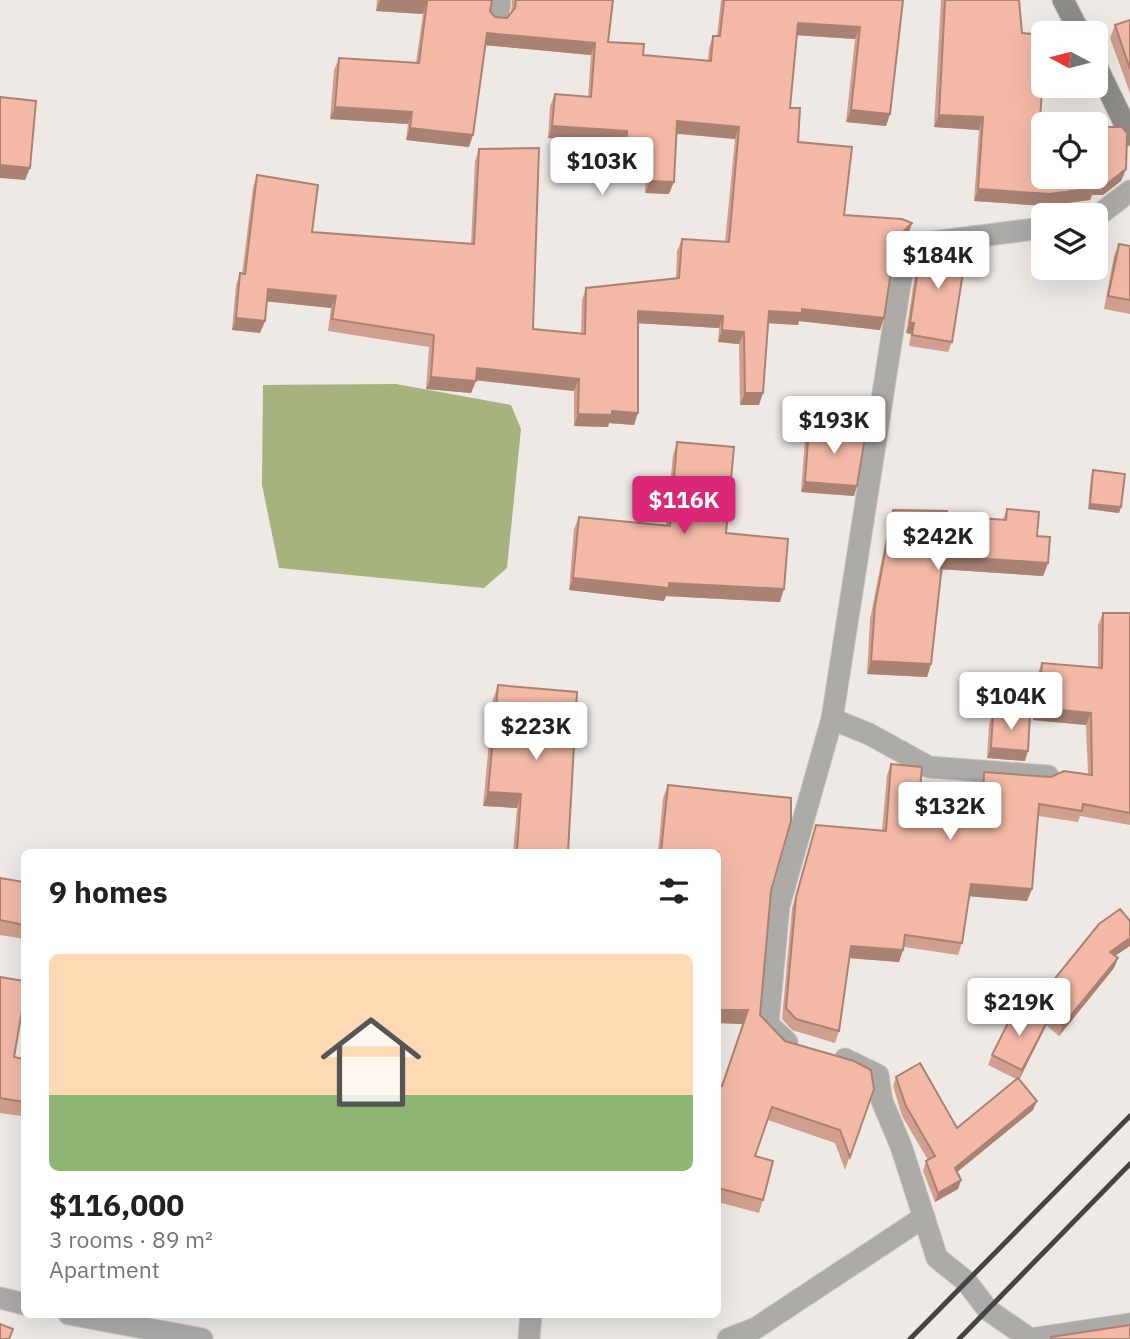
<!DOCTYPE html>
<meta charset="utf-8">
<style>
:root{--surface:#fff;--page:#f6f6f6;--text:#202124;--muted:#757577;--line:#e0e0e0;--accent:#db2777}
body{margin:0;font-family:"IBM Plex Sans",sans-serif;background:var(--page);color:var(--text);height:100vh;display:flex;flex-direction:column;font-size:26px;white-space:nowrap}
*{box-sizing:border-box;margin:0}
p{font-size:23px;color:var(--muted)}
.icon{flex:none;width:38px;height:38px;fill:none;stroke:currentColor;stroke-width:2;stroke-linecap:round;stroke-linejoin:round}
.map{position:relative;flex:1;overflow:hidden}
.drawer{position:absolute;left:21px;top:849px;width:700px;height:469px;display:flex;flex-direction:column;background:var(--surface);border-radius:10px;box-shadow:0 7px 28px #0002}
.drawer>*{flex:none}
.needle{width:46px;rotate:277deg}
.controls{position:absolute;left:1031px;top:21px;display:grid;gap:14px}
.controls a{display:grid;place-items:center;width:77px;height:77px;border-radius:10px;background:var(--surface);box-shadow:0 7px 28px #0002;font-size:35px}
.price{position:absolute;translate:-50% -60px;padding:0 16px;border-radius:7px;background:#fff;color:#222;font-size:23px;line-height:46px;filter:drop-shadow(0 2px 4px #0008)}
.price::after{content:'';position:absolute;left:50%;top:42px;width:21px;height:16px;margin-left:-10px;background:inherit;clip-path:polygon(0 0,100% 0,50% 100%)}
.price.selected{background:var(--accent);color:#fff}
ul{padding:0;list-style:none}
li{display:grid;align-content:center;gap:14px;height:371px;padding:0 28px}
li+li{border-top:2px solid var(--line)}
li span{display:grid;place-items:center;height:217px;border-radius:10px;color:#555}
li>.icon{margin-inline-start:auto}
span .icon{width:126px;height:126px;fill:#fffc;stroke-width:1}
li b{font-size:30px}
h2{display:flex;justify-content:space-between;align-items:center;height:84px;padding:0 28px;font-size:30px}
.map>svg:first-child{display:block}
</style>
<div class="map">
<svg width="1130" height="1339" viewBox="0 0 1130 1339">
<rect width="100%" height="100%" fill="#efe9e5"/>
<path fill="#a7b37f" d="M396 384 511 405 521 429 507 568 484 588 279 568 262 485 263 385Z"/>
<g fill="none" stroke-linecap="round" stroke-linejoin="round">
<defs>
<g id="street">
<path d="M498 18 500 0"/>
<path d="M1096 217 1130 191"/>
<path d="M832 719 869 734 929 767 1048 776"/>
<path d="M787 1042 768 1024 779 906 832 719 905 253 917 244 1043 228"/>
<path d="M845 1059 878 1075 882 1101 901 1146 937 1258 966 1281 988 1310 1030 1339 1130 1324"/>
<path d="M0 1298 24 1304"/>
<path d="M69 1314 202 1339"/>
<path d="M529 1339 531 1314"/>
<path d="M728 1339 756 1328 924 1217"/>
</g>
<g id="secondary">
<path d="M1063 0 1080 33"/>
<path d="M1096 65 1130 135"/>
</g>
</defs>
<use href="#street" stroke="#c9c4c0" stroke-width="23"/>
<use href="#secondary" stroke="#c9c4c0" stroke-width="23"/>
<use href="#street" stroke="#acaba8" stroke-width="21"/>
<use href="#secondary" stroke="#8d8c88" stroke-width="21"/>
<g stroke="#464442" stroke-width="5">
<path d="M910 1339 1130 1116"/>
<path d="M959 1339 1130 1164"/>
</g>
</g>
<g fill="#d19f8f">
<path d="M377 0H492L490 11 495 17 507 18 511 13 512 0H613L608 42 643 55 708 60 709 48 713 36H717L721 0H903L890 114 886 126 846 122 855 39 797 35 790 108 798 142 844 215 912 223 908 235 895 248 884 318 880 330 799 321 798 325 769 323 759 405H740L739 344 718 342 719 328 638 323 634 425 609 423 608 427 574 426V391L476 380 471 393 426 389 429 347 328 331 331 308 267 301 265 321 260 333 232 330 236 285 240 273 242 274 253 187 257 175 312 232 471 244 475 161 479 149 533 329 581 333 582 300 586 288 676 278 677 251 682 239 725 242 735 139 677 134 669 194 645 193 646 173 622 172 623 143 548 138 550 106 555 94 588 97 591 55 485 45 469 147 406 140 408 124 330 119 334 70 339 58 416 63 423 14 376 11Z"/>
<path d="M941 0H1019L1022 33 1043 86H1075L1072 94 1042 92 1038 144 1126 169 1121 181 1103 195H1092L1090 200 1045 206 974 201 979 130 934 127Z"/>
<path d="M1130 20V93L1110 38 1115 25Z"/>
<path d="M1119 244 1130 246V314L1104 309 1114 256Z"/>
<path d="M921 250 952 342 948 352 909 346 911 334 906 333 917 260Z"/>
<path d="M809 427 857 486 854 496 801 492 805 438Z"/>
<path d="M677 442 726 533 780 602 666 596 664 601 569 590 574 529 579 517 666 526 673 455Z"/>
<path d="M1093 470 1121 507 1119 513 1088 509 1091 476Z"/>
<path d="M1007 509 1048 563 1043 576 941 569 931 664 927 677 867 674 870 619 889 523 893 510 947 516 1003 519Z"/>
<path d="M1103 613H1130V825L1080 816 1078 822 1038 816 1032 889 1027 901 969 896 962 943 958 955 904 947 899 962 850 958 839 1031 835 1043 792 1030 782 1019 792 908 816 825 882 830 887 775 891 764 919 799 979 804 980 784 984 772 1051 777 1088 774 1086 725 1033 720 1037 675 1042 663 1098 668V625Z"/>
<path d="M498 685 568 852H513L517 808 483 806 493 699Z"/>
<path d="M993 714 1025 761 987 758 989 724Z"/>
<path d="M668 785 771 891 760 1015 785 1041 874 1089 845 1170 835 1143 768 1120 755 1156 763 1200 759 1213 718 1202V1085L722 1086 743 1024 718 1023V852H658L663 798Z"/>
<path d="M0 879 24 882V939L0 935Z"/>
<path d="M1115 956 1118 958 1114 968 1059 1036 1046 1025 1019 1079 1033 1110 957 1172 961 1180 958 1189 935 1202 923 1171 926 1161 928 1160 902 1116 893 1086 896 1077 957 1128 1016 1079 988 1065 992 1055 1035 1016 1031 1013 1035 1003Z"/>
<path d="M0 977 14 1057 24 1059V1112L22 1111 21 1116 0 1113Z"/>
</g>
<g fill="#aa8274">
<path d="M380 0H398L427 2 423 14 376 11Z"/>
<path d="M798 23 860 27 855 39 793 35Z"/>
<path d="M487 33 595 43 591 55 483 45Z"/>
<path d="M1043 79V86H1075L1072 94 1038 92Z"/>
<path d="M335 107 412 112 408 124 330 119Z"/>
<path d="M851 110 890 114 886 126 846 122Z"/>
<path d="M939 115 983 117 979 130 934 127Z"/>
<path d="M677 121 739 127 735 139 673 133Z"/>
<path d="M552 126 627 131 623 143 548 138Z"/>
<path d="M410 128 473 135 469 147 406 140Z"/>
<path d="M626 160 650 161 646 173 622 172Z"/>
<path d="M0 165 30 168 25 180 0 178Z"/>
<path d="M1126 169 1121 181 1103 195H1092L1090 200 1045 206 974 201 978 189 1094 182Z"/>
<path d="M650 181 674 182 669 194 645 193Z"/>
<path d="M912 223 908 235 892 251 896 239Z"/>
<path d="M268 289 336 296 331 308 263 301Z"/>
<path d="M802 309 884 318 880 330 799 321 798 325 765 323 769 311Z"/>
<path d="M638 311 723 316 719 328 634 323Z"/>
<path d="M236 318 265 321 260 333 232 330Z"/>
<path d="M910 323H914L911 334 906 333Z"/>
<path d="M722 330 744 332 739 344 718 342Z"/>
<path d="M477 368 579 379 574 391 472 380Z"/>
<path d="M431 377 476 381 471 393 426 389Z"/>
<path d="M745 393H763L759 405H740Z"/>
<path d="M612 411 638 413 634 425 609 423 608 427 574 426 578 414Z"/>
<path d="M805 482 857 486 854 496 801 492Z"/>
<path d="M1090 504 1121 507 1119 513 1088 509Z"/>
<path d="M943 556 1048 563 1043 576 938 569Z"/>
<path d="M573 578 669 583 784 589 780 602 666 596 664 601 569 590Z"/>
<path d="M871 661 931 664 927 677 867 674Z"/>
<path d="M1038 708 1091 713 1086 725 1033 720Z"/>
<path d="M991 748 1028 751 1025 761 987 758Z"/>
<path d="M488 792 521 794 517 808 483 806Z"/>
<path d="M971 884 1032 889 1027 901 966 896Z"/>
<path d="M1130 938V946L1106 962 1110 952Z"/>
<path d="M851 946 903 950 899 962 847 958Z"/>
<path d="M1118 958 1114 968 1059 1036 1063 1025Z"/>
<path d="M718 1010H748L743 1024 718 1023Z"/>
<path d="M1047 1022 1043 1032 1019 1080 1022 1070Z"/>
<path d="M1037 1101 1033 1110 951 1177 955 1168Z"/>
<path d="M961 1180 958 1189 935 1202 938 1193Z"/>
</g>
<g fill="#f3b9a6" stroke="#aa8274" stroke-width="2">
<path d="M398 0H492L490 11 495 17 507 18 515 8 516 0H613L608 42 644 44 643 55 711 61 713 36H720L724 0H903L890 114 851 110 860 27 798 23 790 108H800L798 142 852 147 844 215 902 219 912 223 896 239 884 318 802 309V313L769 311 763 393H745L744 332 722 330 723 316 638 311V413L612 411V415L578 414 579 379 477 368 476 381 431 377 434 335 332 319 336 296 268 289 265 321 236 318 240 273 245 274 257 175 318 185 312 232 474 244 479 149 539 148 533 329 585 334 586 288 679 278 682 239 729 242 739 127 677 121 674 182 650 181V161L626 160 627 131 552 126 555 94 591 97 595 43 487 33 473 135 410 128 412 112 335 107 339 58 419 63 427 2Z"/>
<path d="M945 0H1019L1022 33 1043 35V79L1038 144 1043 143V177H1096V127H1122L1127 133 1126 169 1108 183 1094 182 1095 188 1050 194 978 189 983 117 939 115Z"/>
<path d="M1130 20V69L1115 25Z"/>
<path d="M0 97 36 101 30 168 0 165Z"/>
<path d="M968 241 952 342 912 335 914 323H910L921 250 926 246Z"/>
<path d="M1119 244 1130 246V300L1108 296Z"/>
<path d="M809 427 866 431 857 486 805 482Z"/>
<path d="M677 442 734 447 726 533 788 539 784 589 669 583V588L573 578 579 517 670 526Z"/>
<path d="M1093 470 1125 474 1121 507 1090 504Z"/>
<path d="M1007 509 1039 512 1037 536 1050 537 1048 563 943 556 931 664 871 661 875 606 893 510 947 511V516L1006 520Z"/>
<path d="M1103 613H1130V813L1083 804 1082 811 1039 804 1032 889 971 884 962 943 905 935 903 950 851 946 839 1031 796 1019 786 1008 796 897 816 825 886 831 891 764 922 767 919 799 983 804 984 772 1051 777 1064 771 1092 775 1091 713 1038 708 1042 663 1102 668Z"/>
<path d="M498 685 577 692 568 852 517 851 521 794 488 792Z"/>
<path d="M993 714 1030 715 1028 751 991 748Z"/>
<path d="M668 785 791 798V821L771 891 760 1015 785 1041 854 1061 871 1070 874 1089 850 1157 840 1130 772 1107 755 1156 773 1161 763 1200 718 1188V1085L722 1086 748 1010H718V852H661Z"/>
<path d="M0 878 24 882V925L0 920Z"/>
<path d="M1120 909 1130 921V938L1110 952 1118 958 1063 1025 1035 1003 1099 924Z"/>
<path d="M0 977 24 981V999L14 1057 24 1059V1102L0 1098Z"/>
<path d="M1016 1007 1047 1022 1022 1070 992 1055Z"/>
<path d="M920 1063 957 1128 1018 1078 1037 1101 955 1168 961 1180 938 1193 926 1161 935 1156 906 1106 896 1077Z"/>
<path d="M0 1324 13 1329 9 1339H0Z"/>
<path d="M1130 1325V1339H1050L1051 1337Z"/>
</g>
</svg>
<div class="controls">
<a><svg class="needle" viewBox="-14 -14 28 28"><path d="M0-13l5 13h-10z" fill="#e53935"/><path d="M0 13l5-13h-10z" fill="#757577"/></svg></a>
<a><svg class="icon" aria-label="locate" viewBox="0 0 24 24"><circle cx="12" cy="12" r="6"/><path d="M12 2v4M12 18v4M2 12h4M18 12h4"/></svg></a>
<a><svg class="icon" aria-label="layers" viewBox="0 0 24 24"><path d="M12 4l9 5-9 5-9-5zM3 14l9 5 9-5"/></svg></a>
</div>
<b class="price" style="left:602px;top:197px">$103K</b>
<b class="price" style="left:938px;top:291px">$184K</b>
<b class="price" style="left:834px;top:456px">$193K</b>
<b class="price selected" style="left:684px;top:536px">$116K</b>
<b class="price" style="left:938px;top:572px">$242K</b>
<b class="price" style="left:1011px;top:732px">$104K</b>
<b class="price" style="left:536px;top:762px">$223K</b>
<b class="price" style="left:950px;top:842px">$132K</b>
<b class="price" style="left:1019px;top:1038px">$219K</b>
<section class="drawer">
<h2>9 homes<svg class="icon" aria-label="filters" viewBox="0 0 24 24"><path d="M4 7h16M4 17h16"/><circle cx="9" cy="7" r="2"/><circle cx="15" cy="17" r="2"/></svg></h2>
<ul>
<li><span style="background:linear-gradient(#ffd9b3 65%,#8fb573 0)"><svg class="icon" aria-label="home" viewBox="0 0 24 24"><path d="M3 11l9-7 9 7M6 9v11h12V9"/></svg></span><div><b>$116,000</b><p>3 rooms · 89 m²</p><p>Apartment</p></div></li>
</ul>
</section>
</div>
